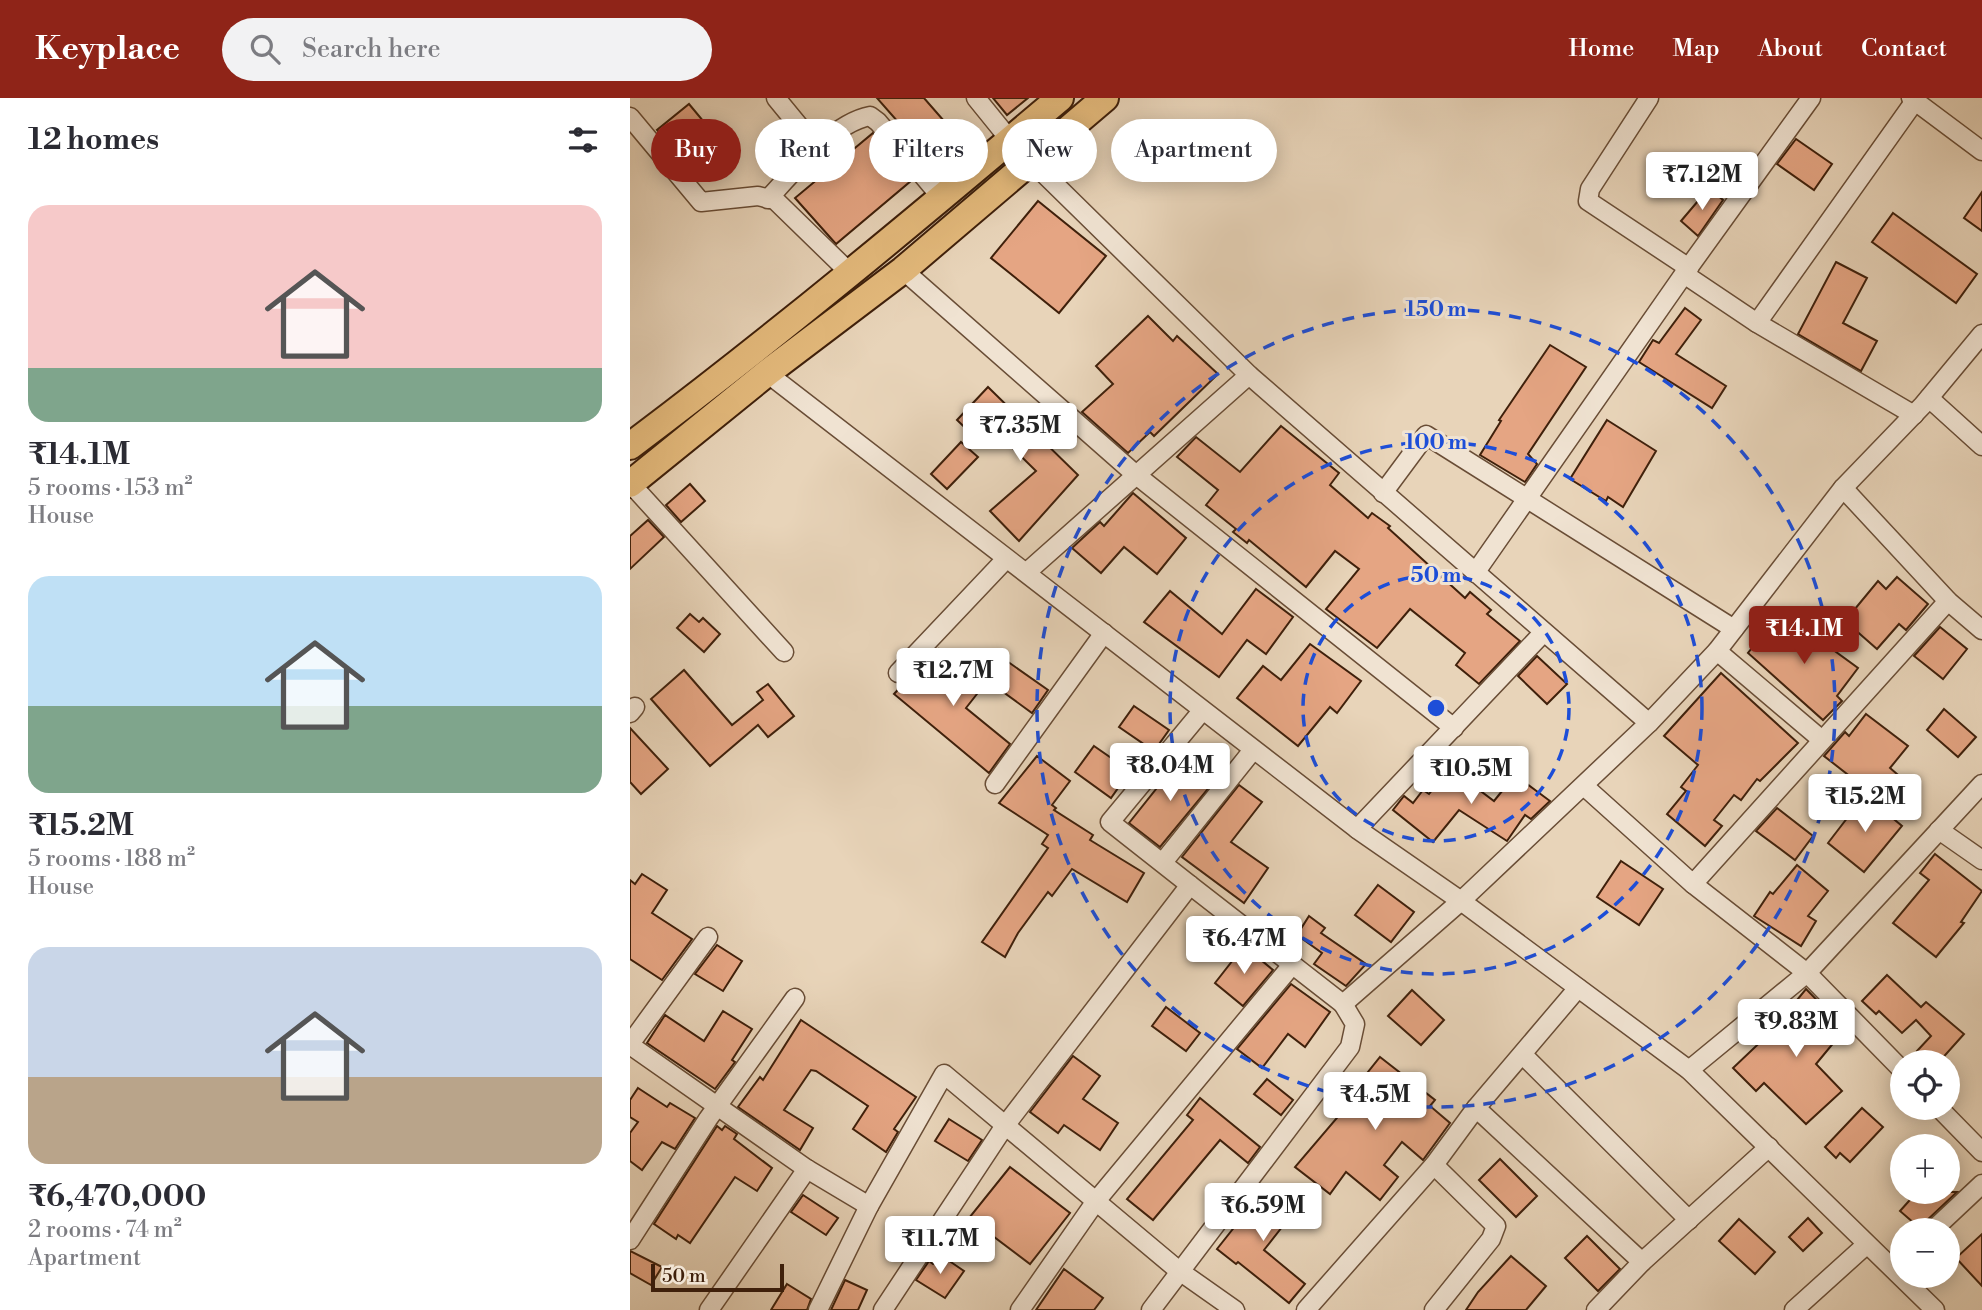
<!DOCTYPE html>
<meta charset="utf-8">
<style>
:root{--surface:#fff;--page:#f2f2f3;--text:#2b2b33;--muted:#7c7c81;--accent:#8f2418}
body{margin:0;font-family:"Libre Bodoni",serif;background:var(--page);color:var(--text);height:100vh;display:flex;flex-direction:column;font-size:26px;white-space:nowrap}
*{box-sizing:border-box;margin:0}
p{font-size:23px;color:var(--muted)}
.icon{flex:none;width:38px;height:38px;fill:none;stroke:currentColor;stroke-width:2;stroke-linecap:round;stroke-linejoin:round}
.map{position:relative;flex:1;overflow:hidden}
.drawer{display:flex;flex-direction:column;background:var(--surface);width:630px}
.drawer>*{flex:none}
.guide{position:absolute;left:21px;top:21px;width:665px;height:63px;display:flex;gap:14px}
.tools{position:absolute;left:1260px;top:952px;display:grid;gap:14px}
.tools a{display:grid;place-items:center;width:70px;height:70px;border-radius:50%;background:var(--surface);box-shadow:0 4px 18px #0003;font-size:35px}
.scale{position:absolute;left:21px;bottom:18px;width:133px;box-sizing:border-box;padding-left:7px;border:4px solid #3f200b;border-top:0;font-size:19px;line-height:24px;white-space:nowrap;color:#3f200b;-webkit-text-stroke:5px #f0e3d2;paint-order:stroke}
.price{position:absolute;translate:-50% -60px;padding:0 16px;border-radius:7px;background:#fff;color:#222;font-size:23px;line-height:46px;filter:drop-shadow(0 2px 4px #0008)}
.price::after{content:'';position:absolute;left:50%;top:42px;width:21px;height:16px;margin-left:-10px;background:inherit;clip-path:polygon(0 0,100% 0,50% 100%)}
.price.selected{background:var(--accent);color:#fff}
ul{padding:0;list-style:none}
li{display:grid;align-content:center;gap:14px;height:371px;padding:0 28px}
li span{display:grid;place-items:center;height:217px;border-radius:21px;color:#555}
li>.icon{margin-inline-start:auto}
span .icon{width:126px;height:126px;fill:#fffc;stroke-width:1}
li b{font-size:30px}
h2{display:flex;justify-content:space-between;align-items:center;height:84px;padding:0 28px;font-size:30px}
.pill{padding:0 24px;border-radius:32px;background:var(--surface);box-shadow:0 4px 18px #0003;font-size:24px;line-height:63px}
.pill.selected{background:var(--accent);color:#fff}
header{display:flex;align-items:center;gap:42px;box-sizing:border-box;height:98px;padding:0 35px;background:var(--accent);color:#fff}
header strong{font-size:33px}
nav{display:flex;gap:38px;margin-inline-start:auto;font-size:24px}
.search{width:490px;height:63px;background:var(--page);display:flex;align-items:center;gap:18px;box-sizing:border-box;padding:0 24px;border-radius:38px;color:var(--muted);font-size:26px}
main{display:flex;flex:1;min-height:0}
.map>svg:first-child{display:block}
</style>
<header>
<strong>Keyplace</strong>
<div class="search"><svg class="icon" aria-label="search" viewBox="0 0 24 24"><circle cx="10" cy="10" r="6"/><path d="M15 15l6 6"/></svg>Search here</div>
<nav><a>Home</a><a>Map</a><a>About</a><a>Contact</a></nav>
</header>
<main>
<section class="drawer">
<h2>12 homes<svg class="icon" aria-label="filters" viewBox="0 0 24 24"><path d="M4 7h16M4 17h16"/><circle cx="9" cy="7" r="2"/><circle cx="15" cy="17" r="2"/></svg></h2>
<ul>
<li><span style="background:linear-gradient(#f6c9c9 75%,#7fa58c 0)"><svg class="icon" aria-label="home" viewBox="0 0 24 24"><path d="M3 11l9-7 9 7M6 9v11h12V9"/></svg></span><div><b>₹14.1M</b><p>5 rooms · 153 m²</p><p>House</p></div></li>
<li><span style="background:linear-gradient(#bfe0f5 60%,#7fa58c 0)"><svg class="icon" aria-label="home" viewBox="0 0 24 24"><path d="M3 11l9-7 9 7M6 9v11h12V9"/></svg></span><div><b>₹15.2M</b><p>5 rooms · 188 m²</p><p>House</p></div></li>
<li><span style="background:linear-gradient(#c9d6e8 60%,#b9a48a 0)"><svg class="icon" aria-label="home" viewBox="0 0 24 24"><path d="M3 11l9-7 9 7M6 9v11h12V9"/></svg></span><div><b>₹6,470,000</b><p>2 rooms · 74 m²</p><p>Apartment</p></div></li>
</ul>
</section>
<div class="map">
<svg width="1352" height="1212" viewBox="0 0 1352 1212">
<rect width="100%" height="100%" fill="#e8d4b9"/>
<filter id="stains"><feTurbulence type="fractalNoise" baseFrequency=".00286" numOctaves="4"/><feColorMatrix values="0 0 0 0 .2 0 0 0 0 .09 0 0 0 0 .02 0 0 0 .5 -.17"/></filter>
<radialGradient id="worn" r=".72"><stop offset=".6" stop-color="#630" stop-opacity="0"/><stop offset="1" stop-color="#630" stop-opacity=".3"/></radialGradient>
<g fill="#e5a583" stroke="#3f200b" stroke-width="2">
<path d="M247 0H294L341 54 310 80 280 44 283 41Z"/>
<path d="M363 0H398L377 17Z"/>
<path d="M59 6 84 36 52 62 27 32Z"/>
<path d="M243 35 282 82 206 146 165 100Z"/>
<path d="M1166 41 1202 66 1184 92 1147 66Z"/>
<path d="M1079 90 1093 102 1068 138 1051 123Z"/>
<path d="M1352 94V133L1334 120Z"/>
<path d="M408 103 476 158 429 215 361 160Z"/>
<path d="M1263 115 1347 176 1326 205 1242 144Z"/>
<path d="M1206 164 1237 180 1213 225 1247 243 1231 273 1168 236Z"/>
<path d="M1055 210 1071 222 1046 256 1096 288 1082 310 1009 264 1023 242 1029 245Z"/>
<path d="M518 218 543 243 547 238 588 276 524 338 520 334 498 355 452 314 483 286 466 268Z"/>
<path d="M920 247 956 269 898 356 907 366 895 384 850 357 871 323 869 322Z"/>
<path d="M358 289 448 377 389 443 360 413 406 373 362 330 349 343 327 322Z"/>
<path d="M977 322 1026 353 993 409 978 399 976 403 940 381Z"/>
<path d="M651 328 709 375 700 387 738 420 742 415 760 428 758 430 835 500 840 494 861 512 857 516 890 543 849 586 826 567 835 555 780 511 747 550 696 511 729 471 705 453 676 489 619 442 617 445 603 434 606 431 576 407 588 392 547 359 566 339 610 374Z"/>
<path d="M331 344 348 359 317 391 301 376Z"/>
<path d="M60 386 75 403 51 424 36 407Z"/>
<path d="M503 395 556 440 527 476 494 449 471 475 442 450 470 424 474 428Z"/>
<path d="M18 422 34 439 0 471V438Z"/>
<path d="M1267 479 1298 506 1276 532 1269 526 1247 551 1215 523 1248 483 1256 491Z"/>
<path d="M626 491 663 519 636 556 617 542 589 579 514 524 540 493 592 536Z"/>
<path d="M60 516 69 524 73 520 90 536 74 554 47 530Z"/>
<path d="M1156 516 1192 550 1195 546 1228 570 1207 598 1212 603 1193 622 1118 555 1134 535 1137 537Z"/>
<path d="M1310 529 1337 551 1313 581 1284 558Z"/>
<path d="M680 546 731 583 707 615 700 609 668 648 607 600 633 568 651 582Z"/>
<path d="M309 551 354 587 336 610 380 646 359 675 264 596 287 571 291 574Z"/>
<path d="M907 558 937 586 917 606 888 578Z"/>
<path d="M374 561 418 592 402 615 358 583Z"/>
<path d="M54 572 102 627 133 602 127 594 138 586 164 618 138 639 128 627 80 668 21 601Z"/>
<path d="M1091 575 1168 645 1130 683 1127 681 1111 702 1104 697 1084 722 1092 728 1075 748 1037 716 1056 693 1051 689 1068 667 1034 638Z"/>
<path d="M504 608 539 632 524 653 489 629Z"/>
<path d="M1314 611 1346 639 1328 659 1297 632Z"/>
<path d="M1236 616 1278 648 1260 670 1268 677 1249 701 1194 658 1215 634 1219 638Z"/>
<path d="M0 630 38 671 11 696 0 684Z"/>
<path d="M464 648 500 673 481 700 445 674Z"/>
<path d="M407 658 440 683 422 707 426 710 424 712 463 737 460 742 514 775 497 804 442 771 422 798 418 794 388 835 375 859 352 844 418 750 412 746 418 737 369 705Z"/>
<path d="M550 661 582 686 530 749 499 725Z"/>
<path d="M820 670 864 703 885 677 920 703 901 721 895 717 877 743 829 712 803 744 763 712 774 698 783 705 793 692 799 696Z"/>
<path d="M609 687 632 704 601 744 638 770 614 805 552 759Z"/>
<path d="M1235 697 1272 728 1234 774 1198 745Z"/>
<path d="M1147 710 1183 738 1165 762 1126 733Z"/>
<path d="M1305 756 1352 793 1331 824 1334 825 1306 859 1263 825 1299 782 1290 775Z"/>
<path d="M991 763 1033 791 1009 827 967 799Z"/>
<path d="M1167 767 1198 793 1178 818 1186 823 1171 848 1124 818 1140 794 1143 796Z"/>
<path d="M12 776 37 792 22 815 62 841 32 882 0 861V782L5 786Z"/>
<path d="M748 787 784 814 761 844 725 817Z"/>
<path d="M679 818 695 830 691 835 736 866 716 888 684 866 692 855 667 837Z"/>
<path d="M87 847 112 863 93 893 65 876Z"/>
<path d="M614 848 643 872 613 908 585 885Z"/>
<path d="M1257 877 1291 909 1296 904 1334 936 1309 964H1300L1287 953 1301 938 1286 922 1272 935 1249 913 1246 916 1232 903Z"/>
<path d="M661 886 700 914 675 949 658 936 632 970 607 951Z"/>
<path d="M1176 891 1215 931 1186 966 1212 993 1176 1026 1134 985 1126 993 1103 970 1161 915 1158 913Z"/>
<path d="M782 892 814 922 791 947 758 918Z"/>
<path d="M536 909 570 935 556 953 522 928Z"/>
<path d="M93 913 122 931 102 962 105 964 85 991 17 945 35 917 74 943Z"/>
<path d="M171 922 286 999 264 1031 268 1034 256 1054 223 1031 238 1008 186 973 181 972 154 1012 183 1030 170 1052 108 1009 130 979 133 982Z"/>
<path d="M443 958 470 978 453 1001 488 1025 470 1052 434 1027 428 1035 400 1014Z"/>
<path d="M750 959 805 1002 800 1008 820 1025 793 1062 772 1044 754 1067 768 1079 750 1102 716 1074 700 1096 665 1069 718 1007 714 1004Z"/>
<path d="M637 981 663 1002 651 1017 624 996Z"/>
<path d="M8 990 37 1009 40 1005 65 1020 45 1051 32 1044 12 1072 0 1063V1035L8 1024 0 1019V1002Z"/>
<path d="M570 1000 630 1049 618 1065 590 1042 523 1122 497 1101 563 1022 557 1017Z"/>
<path d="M1232 1010 1253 1029 1220 1064 1210 1055 1206 1060 1195 1049Z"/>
<path d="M319 1021 352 1042 338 1063 305 1043Z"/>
<path d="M87 1028 92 1032 95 1028 107 1036 104 1041 142 1070 127 1093 105 1079 60 1145 48 1137 46 1141 24 1126Z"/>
<path d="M870 1061 907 1098 886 1119 849 1082Z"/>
<path d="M380 1069 440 1115 400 1166 339 1120Z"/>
<path d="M637 1088 670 1113 659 1126 656 1124 634 1152 675 1186 659 1205 608 1164 606 1166 587 1151Z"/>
<path d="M1287 1094H1327L1295 1124 1292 1132 1270 1113Z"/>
<path d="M173 1097 208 1120 196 1137 161 1114Z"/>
<path d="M1178 1120 1192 1135 1173 1153 1159 1139Z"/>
<path d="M1109 1121 1145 1154 1125 1176 1089 1143Z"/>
<path d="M1352 1136V1188L1326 1160Z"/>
<path d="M957 1138 990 1171 968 1193 935 1160Z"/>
<path d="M0 1153 32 1169 21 1187 0 1175Z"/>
<path d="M312 1158 334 1173 315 1200 286 1182 299 1163 303 1166Z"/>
<path d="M881 1158 916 1188 896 1212H836L848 1194Z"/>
<path d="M434 1171 473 1200 464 1212H406Z"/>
<path d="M215 1182 237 1192 228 1212H201Z"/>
<path d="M157 1186 181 1201 177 1212H141Z"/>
</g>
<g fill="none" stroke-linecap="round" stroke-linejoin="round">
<defs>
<g id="minor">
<path d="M146 0 187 50"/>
<path d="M346 0 380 42"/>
<path d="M1019 0 960 91 958 103 1059 170"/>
<path d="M1281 0 1352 53"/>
<path d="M0 19 71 104 128 98 145 102 221 176"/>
<path d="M138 101C163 74 203 25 240 18L248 24 311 99"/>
<path d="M273 172 505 376 824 630"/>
<path d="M1054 176 1181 0"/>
<path d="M1127 225 1287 0"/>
<path d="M137 275 727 731 831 803 1059 972 1305 1212"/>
<path d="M1299 300 1352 348"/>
<path d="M1 386 154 554"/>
<path d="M1213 390 1318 503 1352 532"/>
<path d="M753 395 796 337 1104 531"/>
<path d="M397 474 619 277"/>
<path d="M845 475 1054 176 1127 225 1284 317"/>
<path d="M1087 553 1192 642"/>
<path d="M268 575 375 462"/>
<path d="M0 615 5 609"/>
<path d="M1019 625 1087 553 1213 390 1293 307 1352 236"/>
<path d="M365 686 474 535"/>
<path d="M954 688 1063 786 1318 503"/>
<path d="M727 731 913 535"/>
<path d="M1309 732 1352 762"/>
<path d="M534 763 623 652"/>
<path d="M1063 786 1177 875 1272 972"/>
<path d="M560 787 480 724 572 613"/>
<path d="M0 946 78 839"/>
<path d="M0 947 177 1071 239 1108 188 1212"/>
<path d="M893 957 1059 1122"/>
<path d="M1059 972 1177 875 1352 686"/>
<path d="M846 1010 1012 1164"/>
<path d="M1309 1010 1352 1054"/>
<path d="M239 1108 314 976 548 1172 605 1212"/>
<path d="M1303 1132 1352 1086"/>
<path d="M0 1142 78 1021 165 900"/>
<path d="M79 1212 177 1071"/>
<path d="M253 1212 374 1029 560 787 713 906 831 803 1019 625 619 277 402 64"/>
<path d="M390 1212 466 1103 662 867"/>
<path d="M521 1212 720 949 725 926 713 906"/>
<path d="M676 1212 804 1067 846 1010 948 890"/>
<path d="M804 1212 861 1141 866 1128 804 1067"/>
<path d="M966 1212 1012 1164 1139 1049"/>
<path d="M1164 1212 1236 1147"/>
</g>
<g id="highway">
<path d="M0 348C148 237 289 119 430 0"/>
<path d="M0 386 137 275 273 172 475 0"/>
</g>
</defs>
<use href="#minor" stroke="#694d36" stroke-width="21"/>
<use href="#highway" stroke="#3f200b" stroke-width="30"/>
<use href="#minor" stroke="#f0e3d2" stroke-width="18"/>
<use href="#highway" stroke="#e4ba7c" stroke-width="26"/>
</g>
<g fill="none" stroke="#1d4ed8" stroke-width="3.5" stroke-dasharray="12 9">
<circle cx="806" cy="610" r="133"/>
<circle cx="806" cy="610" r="266"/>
<circle cx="806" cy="610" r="399"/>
</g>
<circle cx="806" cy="610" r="10" fill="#1d4ed8" stroke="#f0e3d2" stroke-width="3.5"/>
<g font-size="21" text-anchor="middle" font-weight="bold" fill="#1d4ed8" stroke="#f0e3d2" stroke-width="6" stroke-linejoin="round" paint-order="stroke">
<text x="806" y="218">150 m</text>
<text x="806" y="351">100 m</text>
<text x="806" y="484">50 m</text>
</g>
<rect width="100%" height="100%" filter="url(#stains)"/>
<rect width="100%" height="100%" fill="url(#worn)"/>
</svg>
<div class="tools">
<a><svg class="icon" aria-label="locate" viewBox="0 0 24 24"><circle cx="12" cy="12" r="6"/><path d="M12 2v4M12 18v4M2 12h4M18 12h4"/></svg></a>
<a>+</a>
<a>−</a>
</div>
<div class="scale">50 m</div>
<b class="price" style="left:1072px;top:114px">₹7.12M</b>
<b class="price" style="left:390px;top:365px">₹7.35M</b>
<b class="price selected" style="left:1174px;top:568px">₹14.1M</b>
<b class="price" style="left:323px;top:610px">₹12.7M</b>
<b class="price" style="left:540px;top:705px">₹8.04M</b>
<b class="price" style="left:841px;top:708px">₹10.5M</b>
<b class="price" style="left:1235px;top:736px">₹15.2M</b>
<b class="price" style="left:614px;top:878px">₹6.47M</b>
<b class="price" style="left:1166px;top:961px">₹9.83M</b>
<b class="price" style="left:745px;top:1034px">₹4.5M</b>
<b class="price" style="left:633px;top:1145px">₹6.59M</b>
<b class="price" style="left:310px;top:1178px">₹11.7M</b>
<div class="guide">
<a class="pill selected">Buy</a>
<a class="pill">Rent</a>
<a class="pill">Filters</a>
<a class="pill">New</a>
<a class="pill">Apartment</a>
</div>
</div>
</main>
